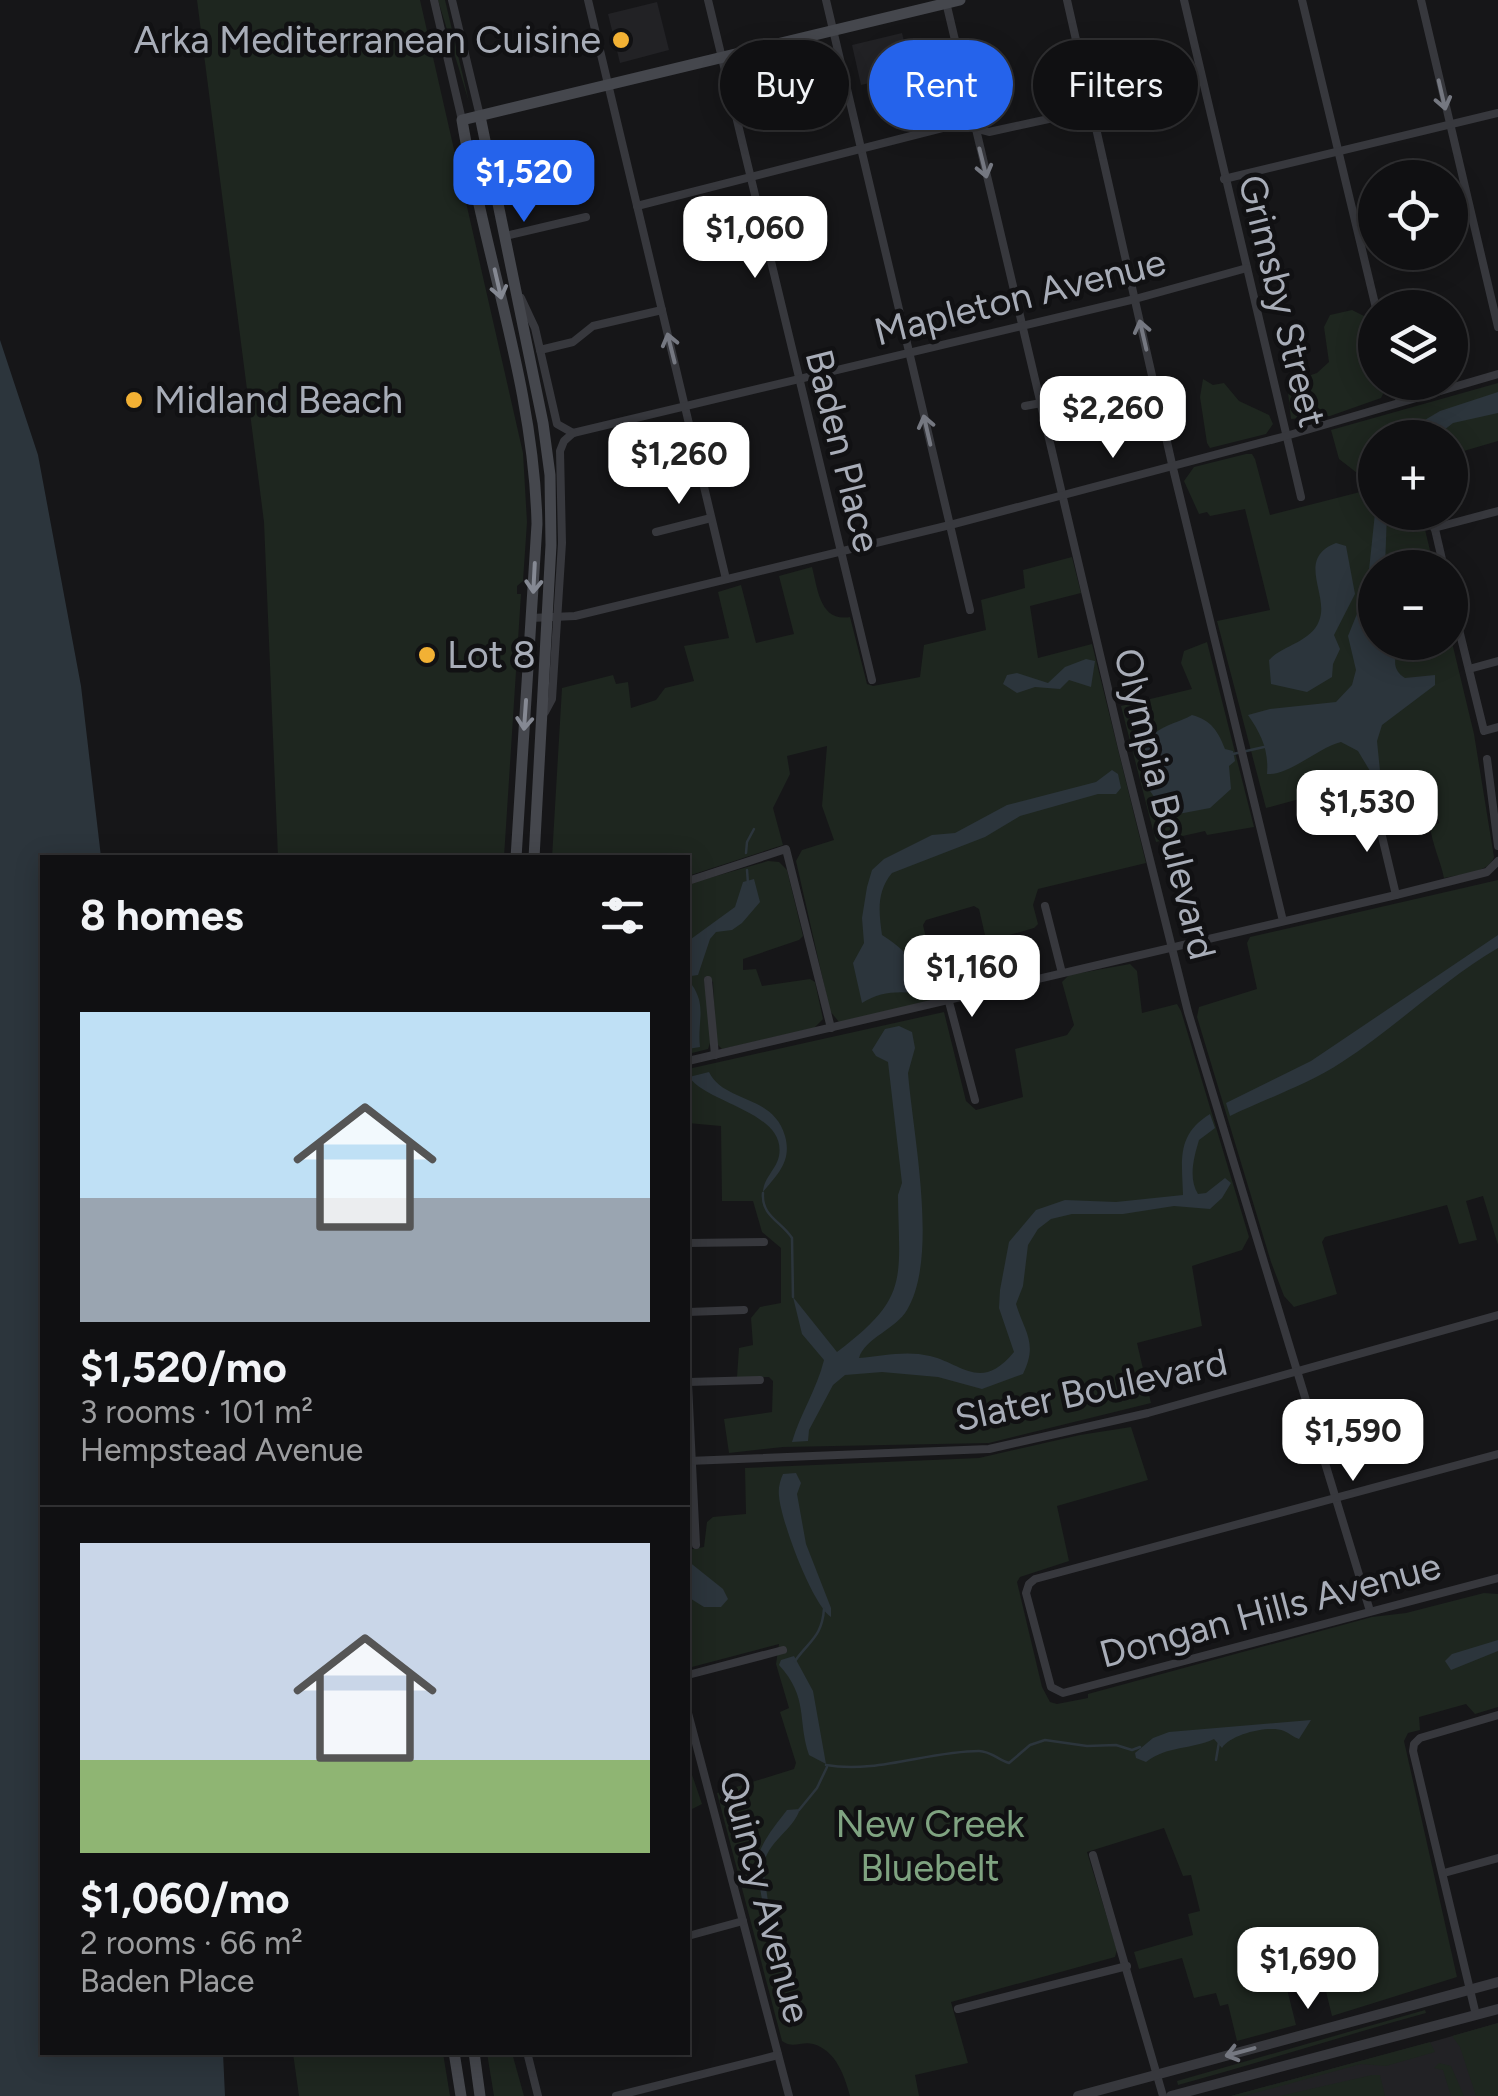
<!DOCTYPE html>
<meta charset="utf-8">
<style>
:root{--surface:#101012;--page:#19191b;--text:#f1f3f6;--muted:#9c9d9f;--line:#303032;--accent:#2563eb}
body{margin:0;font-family:Figtree,sans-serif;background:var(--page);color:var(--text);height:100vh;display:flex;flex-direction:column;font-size:38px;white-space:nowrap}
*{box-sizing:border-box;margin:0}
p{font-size:32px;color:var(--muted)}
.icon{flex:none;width:55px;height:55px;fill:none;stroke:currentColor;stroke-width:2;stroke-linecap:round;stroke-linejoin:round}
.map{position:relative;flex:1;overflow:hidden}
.side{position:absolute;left:40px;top:855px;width:650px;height:1200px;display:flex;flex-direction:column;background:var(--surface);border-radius:0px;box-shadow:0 5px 25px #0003,0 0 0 2px var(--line)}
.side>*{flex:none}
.guide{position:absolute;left:720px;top:40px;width:628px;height:90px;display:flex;gap:20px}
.controls{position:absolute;left:1358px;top:160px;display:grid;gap:20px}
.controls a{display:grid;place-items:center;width:110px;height:110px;border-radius:50%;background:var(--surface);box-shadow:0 5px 25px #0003,0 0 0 2px var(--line);font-size:50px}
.price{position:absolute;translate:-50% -85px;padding:0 22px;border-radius:20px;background:#fff;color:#222;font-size:32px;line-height:65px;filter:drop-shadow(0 2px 5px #0008)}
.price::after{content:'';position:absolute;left:50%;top:60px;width:30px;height:22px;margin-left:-15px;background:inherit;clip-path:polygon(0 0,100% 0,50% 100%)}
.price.active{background:var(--accent);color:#fff}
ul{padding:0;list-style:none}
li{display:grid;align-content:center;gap:20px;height:530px;padding:0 40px}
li+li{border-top:2px solid var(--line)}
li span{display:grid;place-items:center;height:310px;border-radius:0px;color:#555}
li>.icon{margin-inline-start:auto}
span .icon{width:180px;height:180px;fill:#fffc;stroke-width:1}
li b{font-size:42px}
h2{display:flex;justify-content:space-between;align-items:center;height:120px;padding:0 40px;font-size:42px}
.tag{padding:0 35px;border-radius:45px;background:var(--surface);box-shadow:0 5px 25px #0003,0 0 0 2px var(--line);font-size:35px;line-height:90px}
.tag.active{background:var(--accent);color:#fff}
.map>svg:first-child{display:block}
</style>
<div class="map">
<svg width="1498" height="2096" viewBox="0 0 1498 2096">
<rect width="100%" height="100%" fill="#161618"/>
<g fill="#222225">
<path d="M657 2 669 50 620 63 608 14Z"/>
<path d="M902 33 912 73 861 85 852 45Z"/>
<path d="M1498 2023V2096H1231L1435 2041Z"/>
</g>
<g fill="#1e261f">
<path d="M197 0H420L523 453 527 522 523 581 517 586V594H521L504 857H278L264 522Z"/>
<path d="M438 0H445L469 102Z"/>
<path d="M1352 310 1366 317 1375 353V382L1383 383 1385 390 1381 398 1330 416 1291 419 1287 383 1317 373 1329 362 1324 327 1330 315Z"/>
<path d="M1203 379 1213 385 1224 383 1239 401 1269 415 1273 424 1266 434 1210 448 1207 443 1200 397Z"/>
<path d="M1498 383V441L1450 455V438H1375V512L1421 513 1434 567 1375 568V642H1450V634L1474 734 1494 857C1488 874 1460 874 1444 878 1440 859 1432 844 1430 826L1439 823 1433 803 1388 810 1384 798 1365 802 1363 806 1317 805 1314 795 1266 808 1217 621 1270 610 1248 521 1245 509 1210 516 1207 512 1199 514 1184 481 1194 467 1246 454H1252L1255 459 1270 515 1364 491 1361 476 1339 459 1331 430Z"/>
<path d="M1072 557 1081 593 1030 606 1038 658 1092 644 1146 863 1038 889 1033 905 1038 924 1034 928 992 940 985 935 979 909 974 906 926 920 923 925 940 999 839 1022 830 1011 796 861 802 850 834 840 822 806 827 746 787 756 790 774 773 808 783 845 688 876V858H552L562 688 613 675 616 684 628 682 631 708 656 700 665 688 694 681 684 646 729 638 718 592 741 585 756 643 794 634 779 576 812 567C818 590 820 622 850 617L867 684 873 686 920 677 924 645 986 630 981 600 1025 588 1023 570Z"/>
<path d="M1207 642 1254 827 1207 835 1205 831 1156 842 1121 706 1192 689 1181 663 1184 651Z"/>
<path d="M768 861 779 862 787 870 803 936 799 940 743 959V970L756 969 762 986 810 979 815 982 823 1019 814 1028 722 1049 716 1043 713 982 705 976 711 1040 708 1049 688 1054V884Z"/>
<path d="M1498 880V1245L1483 1196 1466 1201 1477 1240 1459 1244 1447 1205 1325 1237 1322 1242 1337 1294 1294 1307 1284 1296 1271 1262 1197 1017 1199 1007 1257 989 1247 943 1250 937Z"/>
<path d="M1130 964 1137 971 1142 1013 1177 1004 1181 1011 1249 1237 1242 1250 1192 1266 1202 1326 1137 1343 1151 1403 989 1443 783 1447 729 1453 724 1419 772 1412 773 1381 769 1377H737L739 1348 753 1345 751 1318 760 1307 781 1303V1248L762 1232 753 1201H722L721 1126 688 1123V1069L944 1012 966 1101 976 1110 1023 1097 1015 1049 1067 1035 1074 1025 1062 982 1069 975Z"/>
<path d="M1131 1427 1148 1480 1057 1506 1069 1561 1020 1577 1017 1582 1042 1687 1050 1702 1057 1704 1088 1698V1694L1372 1617 1406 1613 1484 1593 1498 1594V1707L1475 1714 1466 1704 1419 1717 1420 1730 1408 1733 1404 1741 1457 1977 1332 2016 1320 1967 1284 1977 1296 2025 1237 2041 1228 2004 1220 2006 1216 1993 1194 1998 1182 1958 1139 1969 1134 1952 1193 1935 1188 1914 1200 1911 1191 1875 1183 1876 1164 1828 1087 1852 1117 1950 1115 1957 951 2002 968 2063 915 2075 919 2096H850C845 2077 836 2050 813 2044 801 2041 793 2049 782 2041L717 1793 794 1769 796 1763 780 1712 789 1708 776 1664 779 1644 688 1668V1550L704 1547 707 1522 713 1517 746 1514 745 1468 979 1458 1080 1435Z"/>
<path d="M688 1763 702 1804 688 1811Z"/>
<path d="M1425 2010 1426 2013C1343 2036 1261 2062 1178 2085L1177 2081Z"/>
<path d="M1498 2023V2096H1476L1460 2047 1452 2036Z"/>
<path d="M1430 2042 1435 2052 1386 2066 1361 2064 1244 2096H1231Z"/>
<path d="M293 2053H443L450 2096H299Z"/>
<path d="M487 2053H512L524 2096H494Z"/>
<path d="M1439 2063 1451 2066 1464 2096H1451L1443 2070 1434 2068Z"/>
<path d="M1372 2075H1380L1385 2096H1280Z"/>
</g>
<g fill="#2c353c">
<path d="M0 340 38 455 81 686 101 857 42 858V2052L223 2053 225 2096H0Z"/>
<path d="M1498 392V413L1453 423 1435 437H1382L1389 423 1407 422 1413 427 1440 411Z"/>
<path d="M1375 513H1387L1385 567 1375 568V642L1401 643C1395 657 1390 668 1405 678L1435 675V685L1382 725 1377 741 1380 771H1370L1358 751 1341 742C1319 747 1289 776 1267 774 1269 750 1261 734 1248 715L1270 709 1336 702 1352 685 1356 670 1348 636 1367 589Z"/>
<path d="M1336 543 1346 546 1355 594 1334 635 1340 649 1333 664 1332 677 1307 692 1271 684 1269 660C1283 645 1311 642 1319 621 1330 595 1295 559 1336 543Z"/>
<path d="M1086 659 1095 661 1091 687 1069 680 1060 689 1035 687 1017 693 1003 684 1007 675 1017 673 1048 683 1065 667Z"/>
<path d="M1192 715C1211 720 1218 731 1225 749L1233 751 1235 761 1229 766 1231 789 1210 808 1173 815C1147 798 1127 757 1155 733 1166 724 1180 722 1192 715Z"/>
<path d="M1112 770 1118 774 1121 788 1116 794H1098L1020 816 985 837 892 873C876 892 879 913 882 935 906 951 919 961 915 993 896 991 879 992 862 1003L853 963 864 943 862 918 867 887 872 870 884 859 932 835 955 833 1007 805 1096 782Z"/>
<path d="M754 879 760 902 742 923 732 930 716 932 710 939 698 975 691 976V939L735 907 743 882Z"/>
<path d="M1498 935V948C1442 981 1396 1027 1342 1062 1307 1085 1267 1098 1230 1116L1226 1103 1311 1061Z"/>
<path d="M692 985C707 1006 697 1023 700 1047L688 1049V989Z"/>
<path d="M899 1026 912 1032 915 1048 908 1073C913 1135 939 1257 907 1310 896 1329 865 1338 859 1358 883 1356 906 1350 930 1356 963 1364 981 1392 1014 1352L999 1308 1000 1290 1009 1242 1036 1210 1065 1200 1116 1202 1183 1195C1182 1160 1176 1135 1210 1114L1215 1128 1199 1140C1194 1157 1188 1178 1198 1194L1206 1193 1225 1178 1231 1183 1222 1198 1210 1209 1174 1206 1123 1214H1072L1051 1219 1038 1229 1028 1245 1023 1286 1016 1304C1025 1333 1038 1343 1023 1374L982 1389 938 1377 882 1372 845 1375 833 1385 809 1430 808 1441 792 1442C800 1414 817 1389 824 1360L802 1334 793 1297 837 1352C910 1297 899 1280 898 1195L902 1183 888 1062 876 1056 872 1050 885 1029Z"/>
<path d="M709 1072C724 1103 773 1094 785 1136 792 1161 778 1174 763 1192 764 1177 776 1170 779 1156 787 1112 708 1104 689 1077Z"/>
<path d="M796 1473 801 1483 797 1494 806 1544 831 1608V1617C812 1604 781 1521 779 1496 778 1488 780 1481 783 1474Z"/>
<path d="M688 1561 723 1589 728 1599 721 1607H704L688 1597Z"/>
<path d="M1498 1640V1651L1451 1670 1445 1661 1452 1654Z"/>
<path d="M794 1656 813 1691 826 1764 809 1755C797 1719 809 1698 779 1665L781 1660Z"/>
<path d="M1311 1720 1299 1739C1293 1737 1289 1733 1284 1731 1269 1725 1231 1734 1222 1748L1214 1739C1190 1750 1169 1745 1146 1762L1136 1758 1135 1753 1153 1738 1169 1732Z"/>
<path d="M800 1809C793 1831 767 1841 763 1867L775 1950C768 1938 755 1869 758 1857 762 1841 777 1823 787 1810Z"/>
</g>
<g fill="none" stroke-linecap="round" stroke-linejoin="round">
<g stroke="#2c353c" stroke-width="2.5">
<path d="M1233 754 1264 747"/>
<path d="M746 853 747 842 754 829"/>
<path d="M747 870 748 884"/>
<path d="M763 1193C761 1216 781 1221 792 1238L793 1297"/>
<path d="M795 1661C809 1641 822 1637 824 1609"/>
<path d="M1216 1760 1219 1742"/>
<path d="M826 1765C876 1774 929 1751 979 1751 990 1751 999 1760 1009 1763L1030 1745 1045 1740 1087 1746 1116 1745 1132 1750 1140 1747"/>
<path d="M799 1810 817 1788 827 1767"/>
</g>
<g stroke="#37383d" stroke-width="8">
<path d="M434 0 462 120"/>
<path d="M452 0 480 116"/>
<path d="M588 0 726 579"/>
<path d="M708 0 872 680"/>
<path d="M826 0 970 610"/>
<path d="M1067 0 1172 464 1283 921"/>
<path d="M1184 0 1301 497"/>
<path d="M1302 0 1376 308"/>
<path d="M1421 0 1498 327"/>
<path d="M946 2 1122 748 1188 1012 1370 1611"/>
<path d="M1224 179 1498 113"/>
<path d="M637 206 958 124 989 132 1090 110"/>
<path d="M505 236 586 217"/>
<path d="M521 298 535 328 557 424 573 433"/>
<path d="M540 350 573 342 593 326 662 310"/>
<path d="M1395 382 1400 401"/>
<path d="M1025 406 1041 403"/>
<path d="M573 433 1135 299 1247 268"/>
<path d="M1431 512 1444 568"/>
<path d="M1434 528 1498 511"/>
<path d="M656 532 711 518"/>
<path d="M1450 593 1484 731 1498 727"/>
<path d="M531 618 575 616 950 525 1286 436 1498 374"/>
<path d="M1469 669 1498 661"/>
<path d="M545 712 552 699 562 543 560 451 564 441 573 433"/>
<path d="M1487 759 1498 846"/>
<path d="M1375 807 1396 895"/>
<path d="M688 881 786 849 831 1028"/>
<path d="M1045 906 1062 973"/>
<path d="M935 949 975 1100"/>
<path d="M708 980 715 1055"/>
<path d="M688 1061 1396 895 1487 872 1498 861"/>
<path d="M688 1243 764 1242"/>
<path d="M688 1312 744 1310"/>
<path d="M688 1382 760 1380"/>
<path d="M688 1384 696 1545"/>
<path d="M1498 1454 1035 1579 1029 1584 1026 1593 1051 1687 1063 1693 1498 1578"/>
<path d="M688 1461 989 1449 1148 1413 1498 1315"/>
<path d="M688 1675 783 1650"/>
<path d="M688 1713 789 2096"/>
<path d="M1093 1855 1163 2096"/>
<path d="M1444 1873 1498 1858"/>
<path d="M688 1936 743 1921"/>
<path d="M958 2009 1127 1966"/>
<path d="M1476 2015 1413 1751 1414 1744 1420 1738 1498 1715"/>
<path d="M527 2052 538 2096"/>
<path d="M616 2096 778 2055"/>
</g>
<g stroke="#37383d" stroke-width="10">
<path d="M1078 2096 1498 1982"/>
<path d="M1171 2096 1498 2009"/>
</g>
<g stroke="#45474d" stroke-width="11">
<path d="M480 116 543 423 550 475 551 545 534 858"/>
<path d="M516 858 537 524C534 386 484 255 462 120L960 0"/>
<path d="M454 2052 461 2096"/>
<path d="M474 2052 480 2096"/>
</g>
</g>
<defs><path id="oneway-shaft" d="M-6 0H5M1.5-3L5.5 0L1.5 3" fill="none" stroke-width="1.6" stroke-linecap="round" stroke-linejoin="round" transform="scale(2.5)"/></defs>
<g stroke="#757881">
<use href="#oneway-shaft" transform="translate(1442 95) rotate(77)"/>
<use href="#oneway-shaft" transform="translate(983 163) rotate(76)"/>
<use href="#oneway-shaft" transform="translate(1143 335) rotate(-103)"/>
<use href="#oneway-shaft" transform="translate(671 348) rotate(-104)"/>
<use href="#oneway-shaft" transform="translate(927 430) rotate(-103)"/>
<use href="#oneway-shaft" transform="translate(1240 2052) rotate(165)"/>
</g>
<g stroke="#858993">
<use href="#oneway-shaft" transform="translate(498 284) rotate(77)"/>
<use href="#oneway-shaft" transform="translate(534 578) rotate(93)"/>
<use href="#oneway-shaft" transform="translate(525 715) rotate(94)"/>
</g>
<g fill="#f2b134" stroke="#111113" stroke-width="4">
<circle cx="621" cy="40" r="10"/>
<circle cx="134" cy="400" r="10"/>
<circle cx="427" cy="655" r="10"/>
</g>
<g text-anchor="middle" stroke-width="9" stroke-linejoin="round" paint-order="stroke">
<g font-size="38" fill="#a8adb8" stroke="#111113" text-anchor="start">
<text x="601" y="53" text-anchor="end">Arka Mediterranean Cuisine</text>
<text x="154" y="413">Midland Beach</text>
<text x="447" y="668">Lot 8</text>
</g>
<g font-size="38" fill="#a8adb8" stroke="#111113">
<text transform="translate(1020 297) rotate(-14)" y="13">Mapleton Avenue</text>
<text transform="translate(1282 301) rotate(76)" y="13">Grimsby Street</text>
<text transform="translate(843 451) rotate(76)" y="13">Baden Place</text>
<text transform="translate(1165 804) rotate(76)" y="13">Olympia Boulevard</text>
<text transform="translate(1091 1390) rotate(-12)" y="13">Slater Boulevard</text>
<text transform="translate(1270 1610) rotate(-15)" y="13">Dongan Hills Avenue</text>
<text transform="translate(765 1897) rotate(75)" y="13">Quincy Avenue</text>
</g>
<g font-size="38" fill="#7fa381" stroke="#111113">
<text x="930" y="1837">New Creek<tspan x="930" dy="44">Bluebelt</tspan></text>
</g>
</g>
</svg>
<div class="controls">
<a><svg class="icon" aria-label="locate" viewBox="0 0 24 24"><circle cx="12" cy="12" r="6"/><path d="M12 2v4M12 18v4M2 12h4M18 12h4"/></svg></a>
<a><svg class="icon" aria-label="layers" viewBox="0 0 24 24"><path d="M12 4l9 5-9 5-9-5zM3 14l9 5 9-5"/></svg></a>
<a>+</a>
<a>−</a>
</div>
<b class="price active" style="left:524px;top:225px">$1,520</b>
<b class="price" style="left:755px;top:281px">$1,060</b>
<b class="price" style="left:1113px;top:461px">$2,260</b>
<b class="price" style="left:679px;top:507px">$1,260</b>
<b class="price" style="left:1367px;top:855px">$1,530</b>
<b class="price" style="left:972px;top:1020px">$1,160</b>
<b class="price" style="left:1353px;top:1484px">$1,590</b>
<b class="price" style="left:1308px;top:2012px">$1,690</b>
<div class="guide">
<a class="tag">Buy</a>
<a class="tag active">Rent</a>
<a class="tag">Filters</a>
</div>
<section class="side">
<h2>8 homes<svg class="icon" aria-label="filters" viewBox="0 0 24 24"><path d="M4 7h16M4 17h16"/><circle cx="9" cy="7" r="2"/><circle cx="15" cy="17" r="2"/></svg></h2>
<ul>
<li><span style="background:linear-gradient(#bfe0f5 60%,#9aa5b1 0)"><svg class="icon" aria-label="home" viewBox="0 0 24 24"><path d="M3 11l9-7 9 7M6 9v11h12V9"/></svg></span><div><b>$1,520/mo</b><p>3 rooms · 101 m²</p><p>Hempstead Avenue</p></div></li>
<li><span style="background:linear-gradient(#c9d6e8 70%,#8fb573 0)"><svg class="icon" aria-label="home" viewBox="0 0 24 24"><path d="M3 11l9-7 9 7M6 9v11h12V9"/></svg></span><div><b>$1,060/mo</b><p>2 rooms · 66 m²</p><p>Baden Place</p></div></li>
</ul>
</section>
</div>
